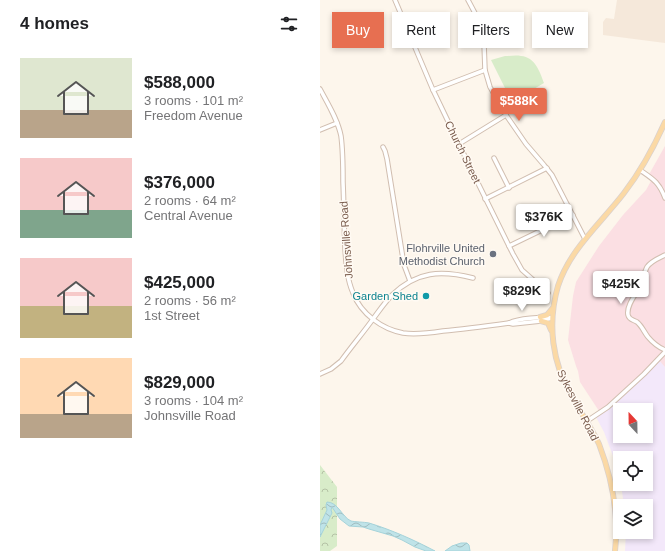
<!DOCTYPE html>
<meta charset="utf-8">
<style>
:root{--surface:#fff;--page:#f6f6f6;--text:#202124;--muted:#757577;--accent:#e76f51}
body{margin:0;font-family:Helvetica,sans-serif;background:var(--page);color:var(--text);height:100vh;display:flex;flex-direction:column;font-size:15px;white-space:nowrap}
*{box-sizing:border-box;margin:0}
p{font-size:13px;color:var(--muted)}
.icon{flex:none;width:22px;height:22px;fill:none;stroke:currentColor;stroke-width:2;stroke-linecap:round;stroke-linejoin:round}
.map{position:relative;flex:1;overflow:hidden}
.panel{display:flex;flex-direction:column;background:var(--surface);width:320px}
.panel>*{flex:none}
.top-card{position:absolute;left:12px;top:12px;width:273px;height:36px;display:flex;gap:8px}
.needle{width:26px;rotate:338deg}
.fabs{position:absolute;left:293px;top:403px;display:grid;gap:8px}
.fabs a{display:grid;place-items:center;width:40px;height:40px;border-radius:0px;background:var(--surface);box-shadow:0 2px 6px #0003;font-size:20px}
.price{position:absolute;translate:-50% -34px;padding:0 9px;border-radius:4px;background:#fff;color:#222;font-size:13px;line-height:26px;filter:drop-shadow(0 1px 2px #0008)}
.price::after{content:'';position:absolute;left:50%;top:24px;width:12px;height:9px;margin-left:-6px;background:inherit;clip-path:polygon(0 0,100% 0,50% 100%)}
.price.active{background:var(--accent);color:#fff}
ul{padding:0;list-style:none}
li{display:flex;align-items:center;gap:12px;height:100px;padding:0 20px}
li span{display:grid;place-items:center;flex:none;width:112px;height:80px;border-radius:0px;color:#555}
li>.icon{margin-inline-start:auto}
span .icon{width:48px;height:48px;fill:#fffc;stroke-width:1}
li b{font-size:17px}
h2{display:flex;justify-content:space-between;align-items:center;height:48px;padding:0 20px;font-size:17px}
.chip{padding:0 14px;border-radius:0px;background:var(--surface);box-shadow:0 2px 6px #0003;font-size:14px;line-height:36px}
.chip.active{background:var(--accent);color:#fff}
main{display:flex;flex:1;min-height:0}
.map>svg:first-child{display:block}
</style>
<main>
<section class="panel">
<h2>4 homes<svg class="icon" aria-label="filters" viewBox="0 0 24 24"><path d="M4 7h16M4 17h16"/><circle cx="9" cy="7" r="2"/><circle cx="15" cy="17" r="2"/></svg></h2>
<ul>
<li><span style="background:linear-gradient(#dfe7d0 65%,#b9a48a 0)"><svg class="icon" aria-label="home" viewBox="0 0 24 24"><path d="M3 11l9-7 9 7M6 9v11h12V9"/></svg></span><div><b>$588,000</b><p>3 rooms · 101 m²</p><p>Freedom Avenue</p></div></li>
<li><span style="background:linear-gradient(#f6c9c9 65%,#7fa58c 0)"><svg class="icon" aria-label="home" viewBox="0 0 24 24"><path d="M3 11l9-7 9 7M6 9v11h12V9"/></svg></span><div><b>$376,000</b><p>2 rooms · 64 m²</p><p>Central Avenue</p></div></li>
<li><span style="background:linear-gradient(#f6c9c9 60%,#c2b280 0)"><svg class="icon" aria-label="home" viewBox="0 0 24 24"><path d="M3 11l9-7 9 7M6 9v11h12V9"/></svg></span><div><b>$425,000</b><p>2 rooms · 56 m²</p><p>1st Street</p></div></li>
<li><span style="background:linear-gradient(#ffd9b3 70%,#b9a48a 0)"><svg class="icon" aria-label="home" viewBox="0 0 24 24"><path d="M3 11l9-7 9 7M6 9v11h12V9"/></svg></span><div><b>$829,000</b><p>3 rooms · 104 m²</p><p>Johnsville Road</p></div></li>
</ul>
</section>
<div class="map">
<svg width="345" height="551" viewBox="0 0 345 551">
<defs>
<pattern id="park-crowns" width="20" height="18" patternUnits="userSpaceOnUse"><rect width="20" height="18" fill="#d8ecc9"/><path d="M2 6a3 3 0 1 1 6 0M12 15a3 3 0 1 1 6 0" fill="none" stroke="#b4c2a5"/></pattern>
<pattern id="water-waves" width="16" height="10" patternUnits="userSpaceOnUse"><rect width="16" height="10" fill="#bfe3e8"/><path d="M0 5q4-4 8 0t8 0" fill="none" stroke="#a0bbbe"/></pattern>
</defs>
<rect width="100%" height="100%" fill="#fdf6ec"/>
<path fill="#f5e8da" d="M297 0H345V43L283 35V22L286 18 294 19Z"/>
<path fill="#f3e8fa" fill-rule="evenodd" d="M340 360 345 367V551H305L306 532H326V506H304L301 484H326V458H300V480L296 464 284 432 276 417 281 414 303 393 324 376ZM300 410H326V436H300Z"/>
<path fill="#fbdfe3" d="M345 146V367L339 360 324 376 303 393 281 414 260 382 258 371 256 366 248 340 253 296 256 282 279 246 303 215 326 190 331 181 327 178Z"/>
<path fill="#d8ecc9" d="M185 56C190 56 196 55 201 56 215 57 220 72 224 83L195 100 190 98 171 60Z"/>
<path fill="url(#park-crowns)" d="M0 465 17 487V546L10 551H0Z"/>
<g fill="url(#water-waves)" stroke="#a5d3da">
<path d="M7 502C18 502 22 517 31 521 35 522 44 522 49 523 72 530 94 540 115 551H106L95 547 82 540 73 536 49 529 43 527 29 526 20 519 12 507 11 510 12 513 0 537V525L7 510 6 505Z"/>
<path d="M141 543H147L149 545 150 551H125L132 546Z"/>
</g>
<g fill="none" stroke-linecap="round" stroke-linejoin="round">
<defs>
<g id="minor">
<path d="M75 0 113 90 150 167 193 254 202 270 228 293"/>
<path d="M148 0 156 15 162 31 164 43 165 70 170 87 186 115 206 144 224 165 232 175 265 239"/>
<path d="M0 89C8 104 18 120 21 136 23 151 23 167 23 182 24 204 24 226 25 249 26 264 27 279 33 293 41 314 62 329 83 333 96 335 110 333 123 331 145 329 167 326 189 323 199 318 221 317 232 318"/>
<path d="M113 90 165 70"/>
<path d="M0 130 17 123"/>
<path d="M139 144 186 115"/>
<path d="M63 147 65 151 67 159 84 265 90 281"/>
<path d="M174 158 189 188"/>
<path d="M320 170C333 179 339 182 345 198"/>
<path d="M165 199 227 168"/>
<path d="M189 246 253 215"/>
<path d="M345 255C339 258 331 261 327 267 324 273 323 279 321 285 317 293 306 305 308 315 309 320 314 320 317 322 322 326 324 332 328 337 333 343 338 347 345 350"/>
<path d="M189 323 193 324 221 321 231 318"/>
<path d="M0 374 11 369 21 361C31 347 43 333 53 319 59 311 65 302 72 295 97 271 121 270 153 278"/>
<path d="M267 421 288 407 324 374 345 352"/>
</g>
<g id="major">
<path d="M220 317 227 315 232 309"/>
<path d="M221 321 228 323 231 330"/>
<path d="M295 551C299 515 292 478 279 444 271 427 261 413 252 397 232 363 227 324 238 286 250 249 281 223 304 193 321 171 334 147 345 122"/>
</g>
</defs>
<use href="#minor" stroke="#d1beb0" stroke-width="5.5"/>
<use href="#major" stroke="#dad1cd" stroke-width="6"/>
<use href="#minor" stroke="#fff" stroke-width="3.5"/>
<use href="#major" stroke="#fbd9a5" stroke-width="4.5"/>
</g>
<circle fill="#6b7280" stroke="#fffaf3" stroke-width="1.5" cx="173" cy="254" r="4"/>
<circle fill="#0f9aa8" stroke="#fffaf3" stroke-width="1.5" cx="106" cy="296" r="4"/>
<g text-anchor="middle" stroke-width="3" stroke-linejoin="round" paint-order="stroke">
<g font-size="11" fill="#7a5c4d" stroke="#fffaf3">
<text transform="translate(143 152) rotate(64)" y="4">Church Street</text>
<text transform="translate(26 240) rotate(-94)" y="4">Johnsville Road</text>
<text transform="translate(258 405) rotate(63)" y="4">Sykesville Road</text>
</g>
<g font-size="11" fill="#5b616d" stroke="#fffaf3" text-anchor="end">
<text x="165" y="252">Flohrville United<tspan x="165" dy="13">Methodist Church</tspan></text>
</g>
<g font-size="11" fill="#0d838f" stroke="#fffaf3" text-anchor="end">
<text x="98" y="300">Garden Shed</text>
</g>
</g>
</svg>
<div class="fabs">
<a><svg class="needle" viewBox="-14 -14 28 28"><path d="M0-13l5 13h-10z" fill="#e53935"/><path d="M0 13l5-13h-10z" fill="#757577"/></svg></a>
<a><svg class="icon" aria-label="locate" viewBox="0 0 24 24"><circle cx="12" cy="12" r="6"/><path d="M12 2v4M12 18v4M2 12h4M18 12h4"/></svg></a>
<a><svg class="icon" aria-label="layers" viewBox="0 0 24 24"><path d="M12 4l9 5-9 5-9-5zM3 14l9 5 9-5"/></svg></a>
</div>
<b class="price active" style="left:199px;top:122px">$588K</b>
<b class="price" style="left:224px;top:238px">$376K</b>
<b class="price" style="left:301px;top:305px">$425K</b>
<b class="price" style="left:202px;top:312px">$829K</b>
<div class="top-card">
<a class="chip active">Buy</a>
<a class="chip">Rent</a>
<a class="chip">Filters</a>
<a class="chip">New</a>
</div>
</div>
</main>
